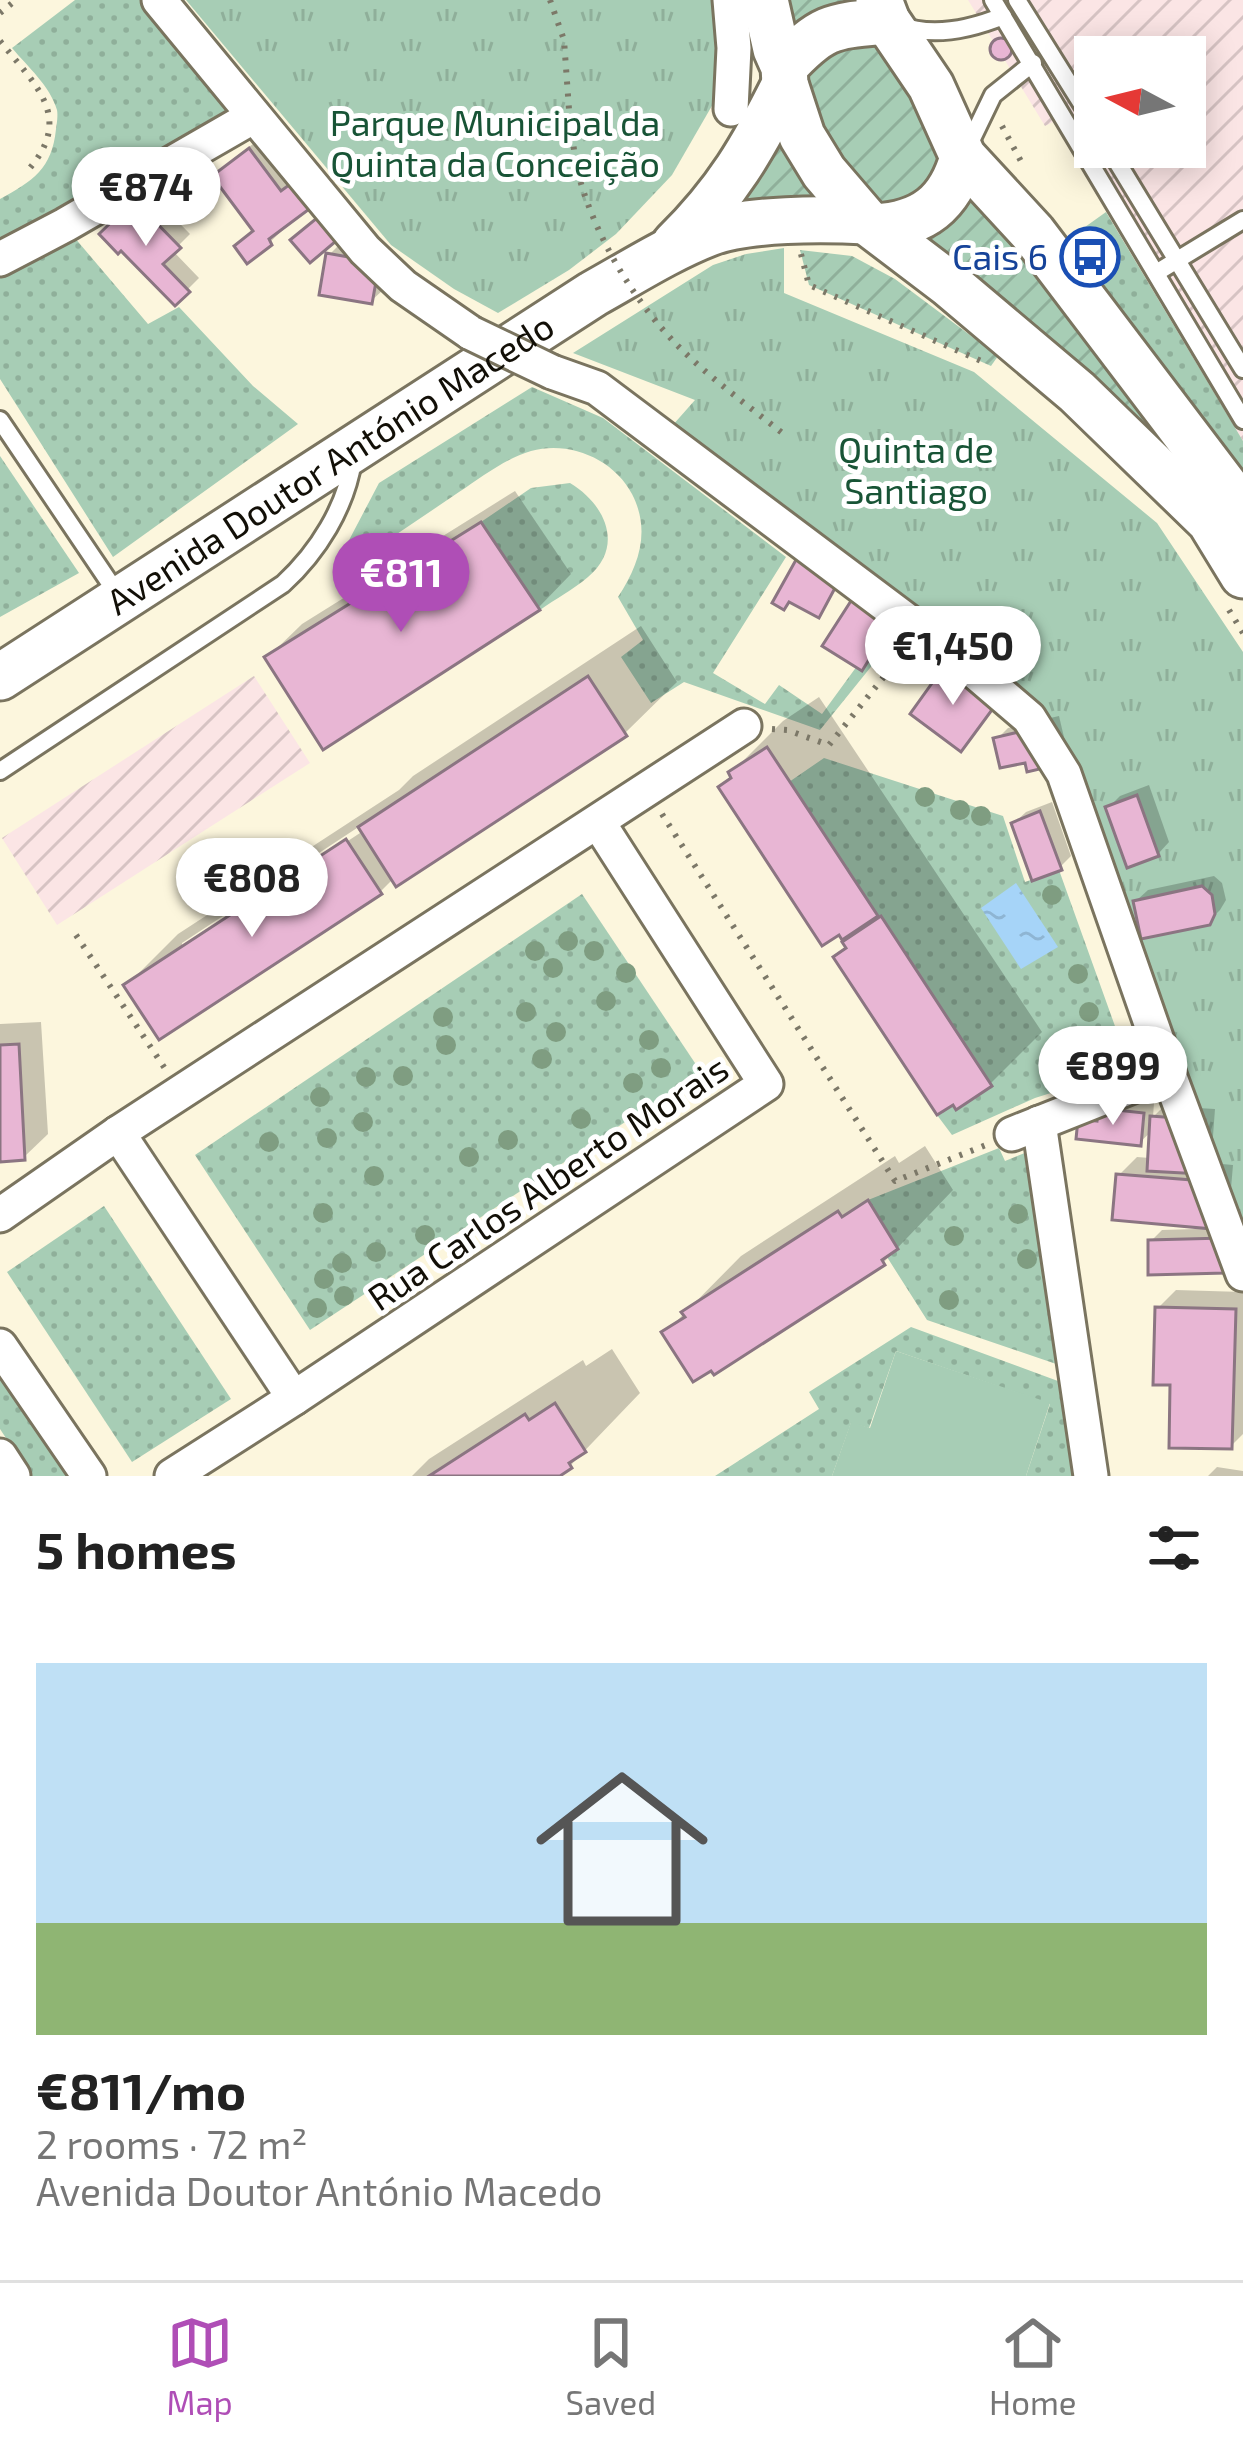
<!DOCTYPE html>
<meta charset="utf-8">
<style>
:root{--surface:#fff;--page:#f2f2f2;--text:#222;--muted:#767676;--line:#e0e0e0;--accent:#af4eb6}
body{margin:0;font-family:"Exo 2",sans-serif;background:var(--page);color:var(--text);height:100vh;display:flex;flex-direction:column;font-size:45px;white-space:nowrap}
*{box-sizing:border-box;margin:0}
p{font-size:39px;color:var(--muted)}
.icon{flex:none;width:66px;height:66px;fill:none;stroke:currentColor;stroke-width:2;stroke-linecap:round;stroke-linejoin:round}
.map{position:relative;height:1476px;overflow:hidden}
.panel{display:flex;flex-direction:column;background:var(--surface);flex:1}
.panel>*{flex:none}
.needle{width:78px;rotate:277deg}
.tools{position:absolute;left:1074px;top:36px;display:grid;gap:24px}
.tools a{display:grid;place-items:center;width:132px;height:132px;border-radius:0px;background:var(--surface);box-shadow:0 6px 30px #0003;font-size:60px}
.price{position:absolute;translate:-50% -102px;padding:0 27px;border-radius:42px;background:#fff;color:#222;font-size:39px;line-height:78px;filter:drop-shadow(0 3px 6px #0008)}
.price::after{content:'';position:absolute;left:50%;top:72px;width:36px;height:27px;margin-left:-18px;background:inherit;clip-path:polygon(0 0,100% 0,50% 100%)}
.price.on{background:var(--accent);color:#fff}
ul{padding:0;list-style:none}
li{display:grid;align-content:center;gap:24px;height:636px;padding:0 36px}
li span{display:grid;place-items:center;height:372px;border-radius:0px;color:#555}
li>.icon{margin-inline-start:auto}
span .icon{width:216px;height:216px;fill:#fffc;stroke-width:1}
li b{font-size:51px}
h2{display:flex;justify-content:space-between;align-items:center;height:144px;padding:0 36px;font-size:51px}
.menu{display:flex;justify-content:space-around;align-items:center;height:168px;border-top:3px solid var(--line);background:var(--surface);font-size:33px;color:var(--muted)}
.menu a{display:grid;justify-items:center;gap:6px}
.menu .on{color:var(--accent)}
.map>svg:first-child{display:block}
</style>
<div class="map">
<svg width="1243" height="1476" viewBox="0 0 1243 1476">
<defs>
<pattern id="industrial-furrows" width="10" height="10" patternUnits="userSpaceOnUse" patternTransform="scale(3)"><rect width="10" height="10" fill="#fbe5e5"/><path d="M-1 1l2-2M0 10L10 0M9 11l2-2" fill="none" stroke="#d6c3c3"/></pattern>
<pattern id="grass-dots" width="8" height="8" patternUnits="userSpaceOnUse" patternTransform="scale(3)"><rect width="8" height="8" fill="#a7cdb5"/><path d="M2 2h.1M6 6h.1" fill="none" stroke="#8faf9a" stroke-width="1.8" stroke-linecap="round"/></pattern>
<pattern id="park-tufts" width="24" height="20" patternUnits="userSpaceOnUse" patternTransform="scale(3)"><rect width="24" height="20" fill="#a7cdb5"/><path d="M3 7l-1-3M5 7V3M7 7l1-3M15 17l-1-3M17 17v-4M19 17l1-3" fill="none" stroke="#8faf9a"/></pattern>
<pattern id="garden-furrows" width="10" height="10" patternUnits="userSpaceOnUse" patternTransform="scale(3)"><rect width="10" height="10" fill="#a7cdb5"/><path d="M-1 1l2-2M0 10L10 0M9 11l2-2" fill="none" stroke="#8faf9a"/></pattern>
<pattern id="water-ripples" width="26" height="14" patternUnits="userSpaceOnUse" patternTransform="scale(3)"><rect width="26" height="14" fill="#a6d4f8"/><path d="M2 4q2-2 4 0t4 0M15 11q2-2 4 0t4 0" fill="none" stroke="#8eb5d3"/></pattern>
</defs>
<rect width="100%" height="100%" fill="#fcf6dd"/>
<g fill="url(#industrial-furrows)" fill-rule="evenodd">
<path d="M968 0H1243V441L1053 122 1045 126ZM1095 57H1185V147H1095Z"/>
<path d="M254 676 310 763 57 925 2 838Z"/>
</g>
<g fill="url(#grass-dots)">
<path d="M75 0H141L237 115 0 246V199C33 181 52 169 56 129 57 123 58 115 57 110 50 86 28 67 12 48Z"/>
<path d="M1106 212 1243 441V478L1121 313 1071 237Z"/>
<path d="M74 237 148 324 179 307 253 386 298 424 113 557 0 379V275Z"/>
<path d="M532 387 603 418 786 557 713 673 765 704 779 685 822 714 884 629 895 637 820 730 684 682 651 703 621 657 643 640 618 597C639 565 651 531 632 494 614 459 569 440 531 451 504 459 482 477 459 492 421 518 383 543 345 569L339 568 336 565 379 483Z"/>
<path d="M0 456 79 573 0 617Z"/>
<path d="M570 483C605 504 625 546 588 577 573 590 555 599 540 610L481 522 531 488Z"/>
<path d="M824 758 1003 816 1025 882 1059 870 1130 1068 1035 1098 952 1135 937 1115 953 1105 957 1110 992 1085 789 782Z"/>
<path d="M582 894 701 1072 310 1330 195 1155Z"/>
<path d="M999 1148 1005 1161 1037 1148 1065 1367 927 1320 887 1257 898 1249 868 1200Z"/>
<path d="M104 1206 231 1399 132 1462 7 1272Z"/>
<path d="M911 1327 1066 1384 1083 1476H1026L1050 1404 896 1351 869 1428 851 1423 832 1476H715L819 1409 809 1392Z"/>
<path d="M0 1373 69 1476H31L0 1429Z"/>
</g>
<g fill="url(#park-tufts)">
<path d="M186 0H716L728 78 672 175 616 234 569 270 498 313 454 289 391 245Z"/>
<path d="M784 248V293L974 372 1157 523 1243 652V1230L1171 1024 1073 770 672 426 695 400 573 353 713 265 746 254Z"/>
</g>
<g fill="url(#garden-furrows)">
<path d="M765 0H879L1221 481 1198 509 876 227 708 211 785 84Z"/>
<path d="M800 250 852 256 895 279 998 356 991 366 809 285Z"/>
</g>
<path fill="#a7cdb5" d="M896 1351 1050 1403 1026 1476H832L851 1422 870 1428Z"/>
<path fill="url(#water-ripples)" d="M1016 883 1058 947 1021 969 981 908Z"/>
<g fill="#0003" fill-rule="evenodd">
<path d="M1007 34 1014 49 1003 58 995 56 993 47Z"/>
<path d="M268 133 300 176 316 163 332 184 270 242 255 229 216 176 234 158Z"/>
<path d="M148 191 190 234 173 251 199 278 175 302 121 247 103 234Z"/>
<path d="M341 243 387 265 383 290 371 301 329 255Z"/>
<path d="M515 491 571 574 538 608 268 657 302 624Z"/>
<path d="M641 626 677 682 625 733 394 878 380 892 127 985 178 934 399 790 413 776ZM357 828 360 833 182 950V943Z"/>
<path d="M819 697 1042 1032 990 1084 836 957 848 946 840 931 731 773 783 721Z"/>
<path d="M1059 716 1067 750 1027 759 997 739 1008 728Z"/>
<path d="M1149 785 1169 842 1158 854 1108 808 1120 796Z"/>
<path d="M1052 802 1071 856 1060 867 1014 823 1026 812Z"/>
<path d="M1214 876 1222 883 1226 900 1220 910 1208 922 1136 901 1148 890Z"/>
<path d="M41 1022 48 1134 24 1157 0 1159V1024Z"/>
<path d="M1113 1098 1154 1103 1153 1117 1164 1106 1215 1109 1211 1163 1233 1165 1224 1270 1151 1241 1162 1230 1195 1229V1224L1119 1175 1137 1157 1150 1158 1152 1131 1140 1142 1080 1120Z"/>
<path d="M925 1146 953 1190 883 1263 665 1333 741 1256 895 1156 899 1163Z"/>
<path d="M1176 1290 1243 1292V1434L1231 1446 1174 1382 1158 1308Z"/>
<path d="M612 1349 640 1393 570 1466 555 1476H412L429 1459 583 1360 586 1366Z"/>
<path d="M1217 1467 1243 1471V1476H1208Z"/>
</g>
<g fill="#e8b6d4" stroke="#8b7582" stroke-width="3">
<circle cx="1001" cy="49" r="11"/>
<path d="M249 148 281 191 297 179 316 204 269 239 272 245 247 264 234 246 253 231 212 176Z"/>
<path d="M134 200 181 248 163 264 190 292 175 306 121 251 118 254 99 234Z"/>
<path d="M323 213 342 236 310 263 290 240Z"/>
<path d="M326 253 371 261 377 276 372 304 319 295Z"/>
<path d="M481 522 540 610 323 750 264 657Z"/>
<path d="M802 549 843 573 819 618 789 602 784 610 772 603Z"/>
<path d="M858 590 897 614 862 671 822 646Z"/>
<path d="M945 665 997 703 961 752 910 714Z"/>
<path d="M588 676 627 736 396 887 358 827Z"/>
<path d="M1048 725 1057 765 1027 772 1025 763 1000 768 993 738Z"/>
<path d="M767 747 878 916 842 940 839 935 822 946 718 787 731 778 728 772Z"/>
<path d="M1137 795 1159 856 1127 868 1105 807Z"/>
<path d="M1040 811 1062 870 1032 881 1011 823Z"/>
<path d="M346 839 382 894 159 1040 123 985Z"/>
<path d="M1202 886 1212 895 1215 914 1210 925 1141 939 1133 901Z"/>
<path d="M881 916 992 1086 956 1110 953 1105 937 1115 833 957 846 948 842 942Z"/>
<path d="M19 1044 25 1160 0 1162V1045Z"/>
<path d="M1098 1108 1144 1113 1141 1146 1076 1139 1078 1119 1097 1121Z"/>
<path d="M1150 1116 1205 1120 1201 1174 1147 1171Z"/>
<path d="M1116 1174 1217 1182 1213 1229 1112 1220Z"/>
<path d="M868 1200 898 1249 882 1260 885 1265 714 1375 711 1371 693 1382 661 1332 685 1317 681 1312 838 1211 842 1217Z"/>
<path d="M1224 1238 1225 1273 1148 1275V1240Z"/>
<path d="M1155 1307 1236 1309 1232 1449 1169 1448 1170 1385H1153Z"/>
<path d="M555 1403 586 1452 569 1463 572 1468 560 1476H429L525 1414 529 1420Z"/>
</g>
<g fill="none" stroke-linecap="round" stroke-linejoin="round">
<defs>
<g id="service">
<path d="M993 0 1243 420"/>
<path d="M1017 0 1095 125"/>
<path d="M899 25C933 38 971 29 1003 16"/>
<path d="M1108 147 1243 369"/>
<path d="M966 151 993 95 1033 63"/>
<path d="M1156 273 1243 220"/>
<path d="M0 420 120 598"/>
<path d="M0 771 283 584C318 552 346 507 353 460"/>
</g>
<g id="minor">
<path d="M159 0 365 250 403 286 471 333"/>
<path d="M730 0 734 48 731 109"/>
<path d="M0 259 65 225 254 116"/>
<path d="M552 372 597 388 974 671 1029 718 1064 774 1168 1072 1243 1274"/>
<path d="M1039 1123 1091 1476"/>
<path d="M118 1133 294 1398"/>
<path d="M1012 1134 1168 1072"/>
<path d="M0 1215 118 1133 744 726"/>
<path d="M0 1346 89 1476"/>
<path d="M0 1456 13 1476"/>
<path d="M172 1476 294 1398 766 1084 598 822"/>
</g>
<g id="secondary">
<path d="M765 0 776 49 784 67 785 84 802 136 824 172 866 221 949 284 1077 392 1210 521 1243 575"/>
<path d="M879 0 887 21 931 86 963 157 1033 233 1243 510"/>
<path d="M784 67C823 25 832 26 887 21"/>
<path d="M876 227C923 224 950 204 963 157"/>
<path d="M675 244C727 193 753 148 785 84"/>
<path id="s1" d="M0 677 593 294C631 273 668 249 709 233 747 218 825 219 866 221"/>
</g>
</defs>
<use href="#service" stroke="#7a745f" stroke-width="22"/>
<use href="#minor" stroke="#7a745f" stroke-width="39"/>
<use href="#secondary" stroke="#7a745f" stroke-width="51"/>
<g stroke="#7c7868" stroke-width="6" stroke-dasharray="3 9" stroke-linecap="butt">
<path d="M550 0 564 40 570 123"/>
<path d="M0 13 16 0"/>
<path d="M0 41C35 85 75 117 28 170"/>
<path d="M1002 126 1023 165"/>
<path d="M801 254 809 285 981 361"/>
<path d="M1229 610 1243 633"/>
<path d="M772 729 787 730 829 745 903 653"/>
<path d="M662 814 895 1181 986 1145"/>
<path d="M76 935 166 1070"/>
</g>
<use href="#service" stroke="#fff" stroke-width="16"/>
<use href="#minor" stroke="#fff" stroke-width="33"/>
<use href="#secondary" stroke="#fff" stroke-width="45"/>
<defs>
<path id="minor-bridge" d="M471 333 552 372"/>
</defs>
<use href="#minor-bridge" stroke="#7a745f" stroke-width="39" stroke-linecap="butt"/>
<path stroke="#7c7868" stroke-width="6" stroke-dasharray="3 9" stroke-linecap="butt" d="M570 123C573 138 574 154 577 169 593 233 632 299 678 346 711 379 750 407 786 436"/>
<use href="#minor-bridge" stroke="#fff" stroke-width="33"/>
</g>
<g fill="#7f9d81">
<circle cx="98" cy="170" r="10"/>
<circle cx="925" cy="797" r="10"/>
<circle cx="960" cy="810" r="10"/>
<circle cx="981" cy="816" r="10"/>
<circle cx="1052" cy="895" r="10"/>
<circle cx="568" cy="941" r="10"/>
<circle cx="535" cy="951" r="10"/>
<circle cx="594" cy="951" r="10"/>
<circle cx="553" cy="968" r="10"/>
<circle cx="626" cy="973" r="10"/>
<circle cx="1078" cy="974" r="10"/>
<circle cx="606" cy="1001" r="10"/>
<circle cx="526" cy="1012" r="10"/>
<circle cx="1089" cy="1012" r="10"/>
<circle cx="443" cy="1017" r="10"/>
<circle cx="556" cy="1032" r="10"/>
<circle cx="649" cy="1040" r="10"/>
<circle cx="446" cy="1045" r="10"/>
<circle cx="1107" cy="1053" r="10"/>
<circle cx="542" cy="1059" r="10"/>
<circle cx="661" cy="1068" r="10"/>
<circle cx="403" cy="1076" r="10"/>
<circle cx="366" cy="1077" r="10"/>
<circle cx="633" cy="1083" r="10"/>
<circle cx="320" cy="1097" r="10"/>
<circle cx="581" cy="1119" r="10"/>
<circle cx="363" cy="1122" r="10"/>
<circle cx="327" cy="1138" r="10"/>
<circle cx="508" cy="1140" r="10"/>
<circle cx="269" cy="1142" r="10"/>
<circle cx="469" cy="1157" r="10"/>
<circle cx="374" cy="1176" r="10"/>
<circle cx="323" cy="1213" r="10"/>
<circle cx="1018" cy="1214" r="10"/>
<circle cx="425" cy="1235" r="10"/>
<circle cx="954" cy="1236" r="10"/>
<circle cx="376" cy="1252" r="10"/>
<circle cx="1027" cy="1259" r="10"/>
<circle cx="342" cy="1263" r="10"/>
<circle cx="324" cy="1279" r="10"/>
<circle cx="344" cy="1296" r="10"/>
<circle cx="949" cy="1300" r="10"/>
<circle cx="317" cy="1308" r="10"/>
</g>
<defs>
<symbol id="bus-ring" viewBox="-11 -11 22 22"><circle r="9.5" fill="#fff" stroke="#1a4fb4" stroke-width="1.5"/><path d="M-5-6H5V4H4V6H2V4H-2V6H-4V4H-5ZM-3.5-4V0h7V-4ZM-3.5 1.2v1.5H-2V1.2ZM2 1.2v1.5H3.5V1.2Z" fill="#1a4fb4"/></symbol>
</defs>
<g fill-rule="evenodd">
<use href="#bus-ring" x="1057" y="224" width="66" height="66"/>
</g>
<g text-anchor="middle" stroke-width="10" stroke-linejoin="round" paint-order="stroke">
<g font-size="36" fill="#185436" stroke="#fff">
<text x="495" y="136">Parque Municipal da<tspan x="495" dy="41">Quinta da Conceição</tspan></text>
<text x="916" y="463">Quinta de<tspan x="916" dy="41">Santiago</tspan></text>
</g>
<g font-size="36" fill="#164399" stroke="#fff" text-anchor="end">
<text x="1048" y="270">Cais 6</text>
</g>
<g font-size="36" fill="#120f07" stroke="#fff">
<text dy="13" stroke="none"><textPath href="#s1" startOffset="393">Avenida Doutor António Macedo</textPath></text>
<text transform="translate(548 1183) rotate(-34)" y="13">Rua Carlos Alberto Morais</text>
</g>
</g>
</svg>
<div class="tools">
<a><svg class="needle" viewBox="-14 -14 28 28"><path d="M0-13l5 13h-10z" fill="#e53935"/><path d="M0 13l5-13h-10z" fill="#767676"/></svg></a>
</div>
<b class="price" style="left:146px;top:249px">€874</b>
<b class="price on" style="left:401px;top:635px">€811</b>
<b class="price" style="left:953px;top:708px">€1,450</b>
<b class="price" style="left:252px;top:940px">€808</b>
<b class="price" style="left:1113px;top:1128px">€899</b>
</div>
<section class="panel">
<h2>5 homes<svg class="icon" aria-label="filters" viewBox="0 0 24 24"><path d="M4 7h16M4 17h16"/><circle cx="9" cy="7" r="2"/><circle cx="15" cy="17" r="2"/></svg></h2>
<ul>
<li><span style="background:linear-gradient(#bfe0f5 70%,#8fb573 0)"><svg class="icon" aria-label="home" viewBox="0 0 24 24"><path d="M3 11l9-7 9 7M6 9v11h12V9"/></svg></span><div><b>€811/mo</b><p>2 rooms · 72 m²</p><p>Avenida Doutor António Macedo</p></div></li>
</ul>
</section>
<nav class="menu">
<a class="on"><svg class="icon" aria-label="map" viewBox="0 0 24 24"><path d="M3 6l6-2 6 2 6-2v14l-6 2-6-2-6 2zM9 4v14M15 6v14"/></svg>Map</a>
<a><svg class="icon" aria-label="saved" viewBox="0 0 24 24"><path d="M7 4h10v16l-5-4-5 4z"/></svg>Saved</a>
<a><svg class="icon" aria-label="home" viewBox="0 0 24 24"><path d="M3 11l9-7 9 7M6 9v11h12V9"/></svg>Home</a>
</nav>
